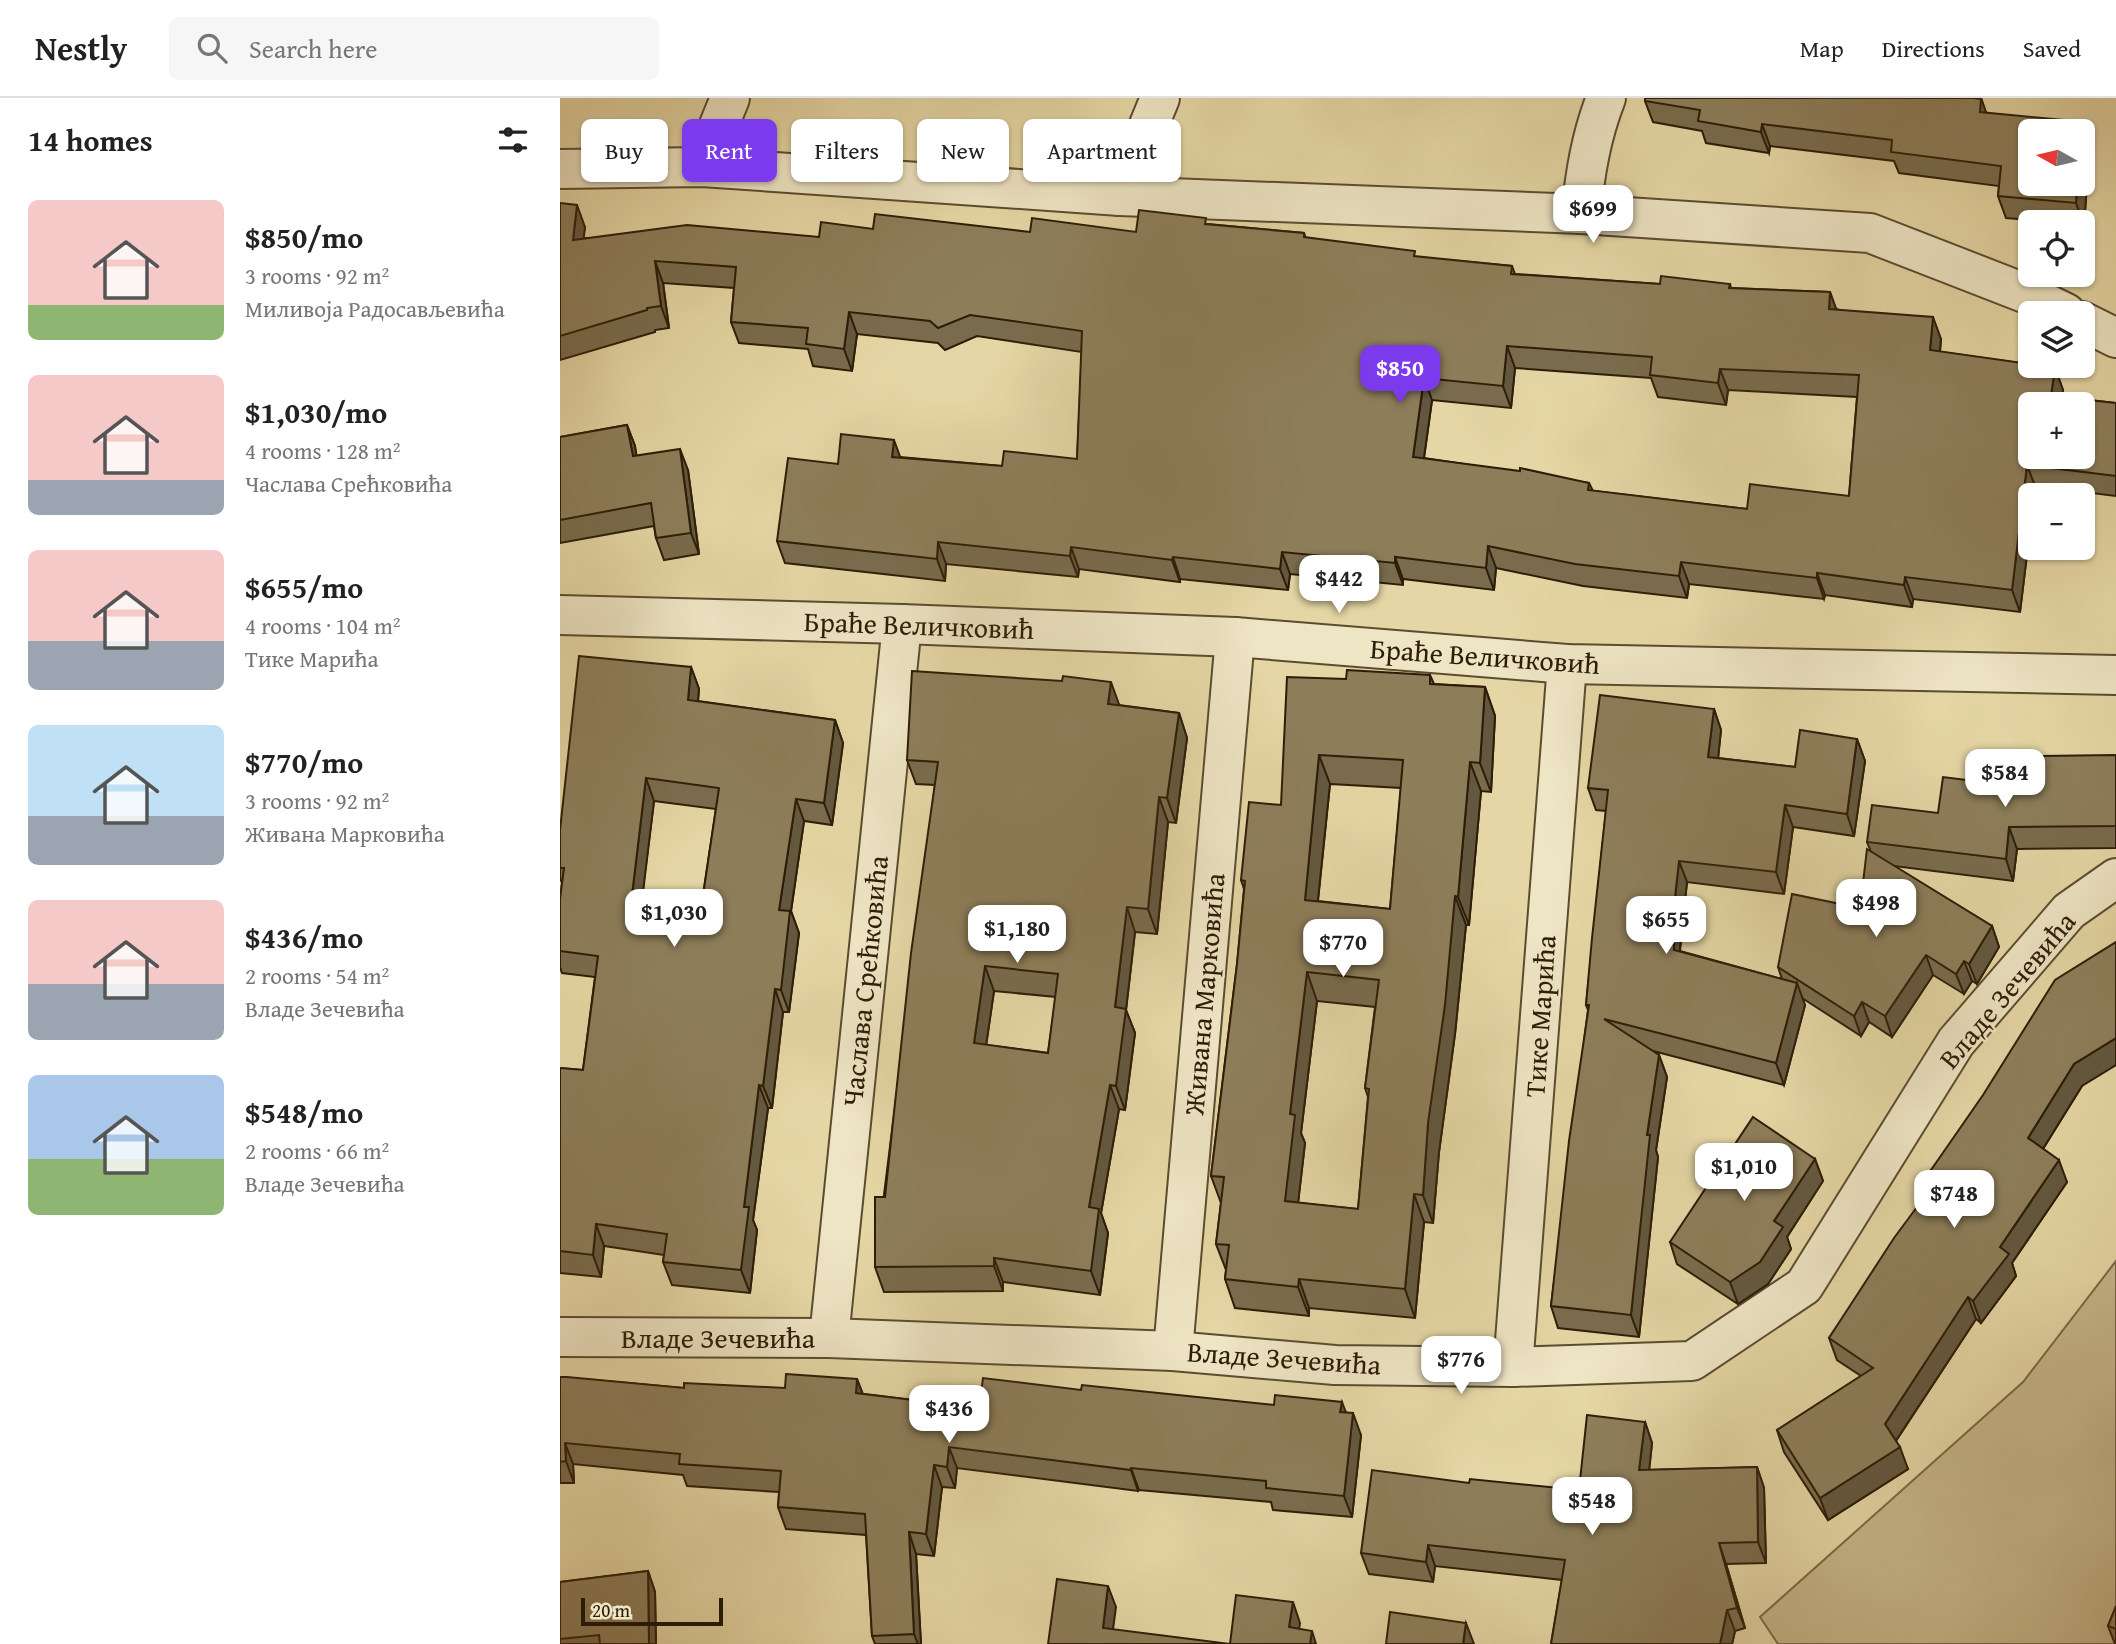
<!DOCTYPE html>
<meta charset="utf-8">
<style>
:root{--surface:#fff;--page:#f6f6f6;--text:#222;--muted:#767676;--line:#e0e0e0;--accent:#7c3aed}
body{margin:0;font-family:"Gentium Book Plus",serif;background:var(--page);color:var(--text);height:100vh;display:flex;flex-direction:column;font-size:26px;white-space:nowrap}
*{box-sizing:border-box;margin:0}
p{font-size:23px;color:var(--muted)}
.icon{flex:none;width:38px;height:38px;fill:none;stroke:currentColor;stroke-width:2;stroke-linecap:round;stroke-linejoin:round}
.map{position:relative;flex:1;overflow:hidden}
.sheet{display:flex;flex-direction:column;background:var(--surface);width:560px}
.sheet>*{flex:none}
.hud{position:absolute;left:21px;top:21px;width:665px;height:63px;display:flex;gap:14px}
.needle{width:46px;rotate:278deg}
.buttons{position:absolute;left:1458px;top:21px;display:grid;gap:14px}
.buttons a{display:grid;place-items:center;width:77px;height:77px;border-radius:10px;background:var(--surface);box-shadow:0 2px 5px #0004;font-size:35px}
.scale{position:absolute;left:21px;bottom:18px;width:142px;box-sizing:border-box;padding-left:7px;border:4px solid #2d1d08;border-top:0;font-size:19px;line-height:24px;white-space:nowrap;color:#2d1d08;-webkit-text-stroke:5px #eee5c4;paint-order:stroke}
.price{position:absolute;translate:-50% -60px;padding:0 16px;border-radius:14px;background:#fff;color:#222;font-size:23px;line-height:46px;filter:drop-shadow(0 2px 4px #0008)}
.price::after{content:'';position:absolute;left:50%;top:42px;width:21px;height:16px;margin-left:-10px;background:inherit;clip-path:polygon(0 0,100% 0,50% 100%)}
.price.current{background:var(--accent);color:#fff}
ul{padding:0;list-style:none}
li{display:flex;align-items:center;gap:21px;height:175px;padding:0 28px}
li span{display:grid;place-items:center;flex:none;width:196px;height:140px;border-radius:10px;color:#555}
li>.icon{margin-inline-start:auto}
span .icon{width:84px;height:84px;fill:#fffc;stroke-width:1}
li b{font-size:30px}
h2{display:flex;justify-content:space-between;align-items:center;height:84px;padding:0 28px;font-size:30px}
.pill{padding:0 24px;border-radius:10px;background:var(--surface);box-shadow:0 2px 5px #0004;font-size:24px;line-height:63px}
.pill.current{background:var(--accent);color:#fff}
header{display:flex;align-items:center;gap:42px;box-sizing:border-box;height:98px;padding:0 35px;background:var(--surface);border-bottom:2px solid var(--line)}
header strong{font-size:33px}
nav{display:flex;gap:38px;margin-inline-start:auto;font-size:24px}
.search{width:490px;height:63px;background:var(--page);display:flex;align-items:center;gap:18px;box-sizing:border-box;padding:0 24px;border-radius:10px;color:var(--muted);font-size:26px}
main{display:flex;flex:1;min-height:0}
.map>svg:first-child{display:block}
</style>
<header>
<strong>Nestly</strong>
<div class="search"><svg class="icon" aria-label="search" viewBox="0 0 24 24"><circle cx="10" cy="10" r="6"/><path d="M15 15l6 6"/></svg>Search here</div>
<nav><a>Map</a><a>Directions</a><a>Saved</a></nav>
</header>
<main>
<section class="sheet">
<h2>14 homes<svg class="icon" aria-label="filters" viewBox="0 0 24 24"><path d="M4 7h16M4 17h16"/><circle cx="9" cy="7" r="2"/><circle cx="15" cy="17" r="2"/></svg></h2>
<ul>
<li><span style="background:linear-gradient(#f6c9c9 75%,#8fb573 0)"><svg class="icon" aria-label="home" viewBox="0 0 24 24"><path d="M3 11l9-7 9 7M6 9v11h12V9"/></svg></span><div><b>$850/mo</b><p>3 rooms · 92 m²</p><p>Миливоја Радосављевића</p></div></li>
<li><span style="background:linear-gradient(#f6c9c9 75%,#9aa5b1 0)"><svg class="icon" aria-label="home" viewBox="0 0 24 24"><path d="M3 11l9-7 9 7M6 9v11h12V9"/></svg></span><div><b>$1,030/mo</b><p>4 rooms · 128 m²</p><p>Часлава Срећковића</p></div></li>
<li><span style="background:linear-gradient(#f6c9c9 65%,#9aa5b1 0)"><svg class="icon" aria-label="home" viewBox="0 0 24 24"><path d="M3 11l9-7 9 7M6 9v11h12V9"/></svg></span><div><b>$655/mo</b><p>4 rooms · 104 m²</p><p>Тике Марића</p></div></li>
<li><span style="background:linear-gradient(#bfe0f5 65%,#9aa5b1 0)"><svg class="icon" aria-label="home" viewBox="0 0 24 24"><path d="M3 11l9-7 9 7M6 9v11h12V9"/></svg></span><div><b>$770/mo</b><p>3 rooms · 92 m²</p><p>Живана Марковића</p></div></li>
<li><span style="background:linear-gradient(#f6c9c9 60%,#9aa5b1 0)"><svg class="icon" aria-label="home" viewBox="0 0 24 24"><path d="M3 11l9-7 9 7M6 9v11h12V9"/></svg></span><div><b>$436/mo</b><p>2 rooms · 54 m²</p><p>Владе Зечевића</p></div></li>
<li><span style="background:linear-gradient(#a9c7e8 60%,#8fb573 0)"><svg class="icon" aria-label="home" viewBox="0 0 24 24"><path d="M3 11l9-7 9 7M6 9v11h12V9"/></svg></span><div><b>$548/mo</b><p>2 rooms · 66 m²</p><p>Владе Зечевића</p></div></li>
</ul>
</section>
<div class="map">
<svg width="1556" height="1546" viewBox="0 0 1556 1546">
<rect width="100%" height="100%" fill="#e5d7a5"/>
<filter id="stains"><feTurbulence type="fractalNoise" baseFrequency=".00286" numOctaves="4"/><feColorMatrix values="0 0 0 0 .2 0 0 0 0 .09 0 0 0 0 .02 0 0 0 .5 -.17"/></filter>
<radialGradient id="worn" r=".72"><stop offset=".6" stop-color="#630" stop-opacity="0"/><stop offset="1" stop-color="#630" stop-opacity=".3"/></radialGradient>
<path fill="#c6b78a" stroke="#7a6a49" stroke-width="2" d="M1556 1163V1546H1218L1200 1519 1463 1284Z"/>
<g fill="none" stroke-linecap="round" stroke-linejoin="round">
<defs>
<g id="street">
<path d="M142 69 170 0"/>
<path d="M0 71 142 69 560 98 1021 116 1310 135 1467 196 1506 215"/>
<path d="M560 98 600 0"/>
<path d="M1021 116C1025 76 1031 38 1046 0"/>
<path d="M1522 223 1556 240"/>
<path d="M0 517 342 526 675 539 1007 566 1556 577"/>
<path d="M0 1239 269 1240 613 1253 775 1267 953 1269 1132 1263 1244 1188 1396 944 1509 813 1556 780"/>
<path d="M269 1240 342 526"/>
<path d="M613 1253 675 539"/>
<path d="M953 1269 1007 566"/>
</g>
</defs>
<use href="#street" stroke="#5b4c2f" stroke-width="42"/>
<use href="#street" stroke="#eee5c4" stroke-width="38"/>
</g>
<g fill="#796c4d" stroke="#2d1d08" stroke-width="2" fill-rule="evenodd">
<path d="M1085 0H1421L1426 15 1470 33 1522 86V58L1528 73 1524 127 1522 126V124H1498L1446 120 1438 98 1439 88 1339 75 1334 63 1210 48 1209 55 1146 45 1142 33 1093 24 1085 3Z"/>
<path d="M0 105 25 129 23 140 259 139 313 131 470 134H576L648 126 744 135 746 140 857 159 952 168 955 176 1100 186H1170L1171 190 1270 194 1276 211 1381 241 1380 254 1495 270 1503 292 1502 299 1556 305V398L1475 388 1474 397H1470V432L1460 514 1353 501 1352 509 1265 497 1264 501 1129 486 1127 500 1023 488 936 470 934 492 843 481V487L730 476 728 492 620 481V484L519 471 518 479 386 466 385 483 225 465 217 443 278 366 340 359 442 368 517 361 522 254 417 238 385 252 378 245 297 236 292 273 253 268 248 251 179 245 171 224 174 190 103 185 109 230 95 232V234L0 262ZM955 270 1091 280 1098 299 1166 307 1168 292 1297 299 1289 398 1187 411 1033 393 1029 385 864 360 872 302 951 310Z"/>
<path d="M67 327 75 348 76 358 128 372 139 456 104 462 96 440 94 428 0 445V339Z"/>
<path d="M131 569 139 591 138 603 275 622 283 645 272 727 244 723 231 813 239 835 229 914H223L212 1010H208L193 1122 197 1132 190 1195 112 1187 103 1164 104 1157 44 1148 41 1179 0 1175V970L23 972 35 879 2 875 0 869V801L2 785 0 780V732ZM94 703 156 711 142 804 82 798Z"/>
<path d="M870 577 874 586 925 589 935 618 931 694 921 693 909 827H906L895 936 879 1054 873 1125 864 1124 855 1220 749 1210V1218L675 1210 665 1181 666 1172 656 1146 661 1105 651 1078 677 866 684 791 681 782 786 581ZM770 686 841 690 830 811 758 803ZM757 903 815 909 805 990 808 999 798 1111 738 1105 745 1045 741 1035Z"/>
<path d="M559 607 619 615 627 640 616 725 608 724 597 836 575 834 566 912 575 935 565 1012 559 1011 541 1115 548 1135 540 1197 443 1184V1193L324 1194 315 1169 375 687 356 686 347 662ZM434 893 496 899 488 955 426 947Z"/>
<path d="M1154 611 1161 632 1158 660 1235 669 1297 641 1305 663 1294 738 1233 729 1224 796 1127 784 1120 853 1222 881 1218 869 1300 810 1311 754 1307 744 1378 715 1480 691 1556 657V750L1457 751 1453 783 1334 768 1432 828 1439 849 1417 886 1412 883 1404 896 1373 877 1332 939 1309 924 1301 938 1242 900 1245 907 1224 987 1093 953 1099 957 1107 979 1096 1052 1098 1059 1079 1239 998 1230 991 1208 1028 912 1026 907 1046 713 1036 712 1028 690Z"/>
<path d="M1522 988 1483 1051 1507 1084 1452 1165 1456 1178 1421 1225 1416 1221 1336 1343 1348 1371 1268 1422 1224 1354 1217 1332 1301 1278 1277 1262 1269 1240 1375 1084 1371 1072Z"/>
<path d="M1255 1061 1263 1083 1227 1139 1231 1151 1208 1186 1178 1206 1117 1166 1110 1144Z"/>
<path d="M0 1279 124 1290H225L297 1281 303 1296 419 1310 521 1292 786 1314 801 1337 792 1419 713 1412 711 1404 579 1392 578 1393 397 1370 395 1390 382 1389 374 1458 356 1456 361 1546H315L312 1538 306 1437 226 1431 218 1409 219 1394 127 1388 123 1377 13 1366 14 1385H0Z"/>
<path d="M1085 1324 1092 1345 1089 1372 1197 1369 1204 1390 1206 1465 1166 1466 1185 1530 1175 1533 1172 1546H991L1002 1482 875 1468 873 1484 809 1476 801 1455 909 1385 1019 1392Z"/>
<path d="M88 1473 95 1494 96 1546H0V1484Z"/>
<path d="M1556 1508V1546H1555L1548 1528Z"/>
</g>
<g fill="#63583f" stroke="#2d1d08" stroke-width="2">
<path d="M1411 0H1421L1429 23 1428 36Z"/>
<path d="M1503 22 1507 33H1502Z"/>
<path d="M1202 26 1210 48 1209 55 1201 34Z"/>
<path d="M1522 58 1528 73 1524 127 1516 105 1517 86H1522Z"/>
<path d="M17 107 25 129 21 163 13 142Z"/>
<path d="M95 163 103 185 109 230 101 208Z"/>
<path d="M1270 194 1278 216 1269 211Z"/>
<path d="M289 214 297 236 292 273 284 251Z"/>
<path d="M1373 219 1381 241 1378 274 1370 252Z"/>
<path d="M947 248 955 270 951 310 943 288Z"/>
<path d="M1495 270 1503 292 1501 306 1491 298Z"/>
<path d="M1160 271 1168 292 1166 307 1158 285Z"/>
<path d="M864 280 872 302 861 381 853 359Z"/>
<path d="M67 327 75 348 80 380 73 358Z"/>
<path d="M334 342 342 364 332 359Z"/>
<path d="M120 351 128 372 139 456 131 435Z"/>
<path d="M1467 367 1475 388 1474 397H1470V432L1460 514 1452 492Z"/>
<path d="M378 444 386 466 385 483 377 461Z"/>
<path d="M928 448 936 470 934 492 926 470Z"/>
<path d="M511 449 519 471 518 479 510 458Z"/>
<path d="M722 454 730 476 728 492 720 471Z"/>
<path d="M613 459 620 481V484L612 462Z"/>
<path d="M835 459 843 481V487L835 465Z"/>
<path d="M1121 464 1129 486 1127 500 1119 478Z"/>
<path d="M1257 475 1265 497 1264 501 1257 480Z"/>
<path d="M1345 479 1353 501 1352 509 1344 487Z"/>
<path d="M131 569 139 591 136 625 128 602Z"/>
<path d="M551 584 560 609 548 606Z"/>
<path d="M925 589 935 618 931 694 920 665Z"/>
<path d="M1154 611 1161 632 1156 681 1148 659Z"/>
<path d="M619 615 627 640 616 725 607 700Z"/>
<path d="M275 622 283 645 272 727 264 705Z"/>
<path d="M1297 641 1305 663 1294 738 1287 716Z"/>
<path d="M759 657 770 686 755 830 745 802Z"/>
<path d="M910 664 921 693 909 827 898 799Z"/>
<path d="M86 680 94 703 80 819 72 797Z"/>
<path d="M599 699 608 724 597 836 588 811Z"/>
<path d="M236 701 244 723 231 813 239 835 229 914 221 892 219 812Z"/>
<path d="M1225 707 1233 729 1224 796 1216 774Z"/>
<path d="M1449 729 1457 751 1453 783 1446 761Z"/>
<path d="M1119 763 1127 784 1119 859 1110 846Z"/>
<path d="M895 798 906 827 895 936 879 1054 873 1125 863 1097 868 1025Z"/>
<path d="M567 809 575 834 566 912 575 935 565 1012 556 988 555 909Z"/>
<path d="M1432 828 1439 849 1417 886 1409 866Z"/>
<path d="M1366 857 1373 877 1332 939 1325 918Z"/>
<path d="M1404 863 1412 883 1404 896 1396 876Z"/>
<path d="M425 868 434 893 423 969 414 945Z"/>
<path d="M747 874 757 903 741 1035 745 1045 735 1132 725 1103 730 1016Z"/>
<path d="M1237 885 1245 907 1224 987 1216 965Z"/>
<path d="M215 891 223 914 212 1010 203 988Z"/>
<path d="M1302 904 1309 924 1301 938 1294 918Z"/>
<path d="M1556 940V967L1522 988 1476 1062 1468 1040 1514 966Z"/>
<path d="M1099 957 1107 979 1096 1052 1098 1059 1079 1239 1071 1217 1087 1037Z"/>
<path d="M199 987 208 1010 193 1122 197 1132 190 1195 181 1172 184 1109Z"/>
<path d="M550 987 559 1011 541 1115 548 1135 540 1197 531 1173 529 1109Z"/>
<path d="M1255 1061 1263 1083 1227 1139 1231 1151 1208 1186 1178 1206 1170 1184 1214 1123Z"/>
<path d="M1499 1062 1507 1084 1452 1165 1456 1178 1421 1225 1413 1203 1440 1149Z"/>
<path d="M854 1096 864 1124 855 1220 845 1191Z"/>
<path d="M36 1126 44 1148 41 1179 33 1157Z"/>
<path d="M434 1160 443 1184V1193L434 1168Z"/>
<path d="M739 1181 749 1210V1218L738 1189Z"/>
<path d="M1408 1199 1416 1221 1333 1347 1325 1326Z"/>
<path d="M297 1281 305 1303 296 1295Z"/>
<path d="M782 1304 790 1325 780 1314Z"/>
<path d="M793 1315 801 1337 792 1419 784 1398Z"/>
<path d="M1085 1324 1092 1345 1087 1393 1079 1372Z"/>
<path d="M5 1345 13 1366 14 1385 6 1363Z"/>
<path d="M389 1349 397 1370 395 1390 387 1369Z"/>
<path d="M1340 1349 1348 1371 1268 1422 1260 1400Z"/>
<path d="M374 1367 382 1389 374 1458 366 1436Z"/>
<path d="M1197 1369 1204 1390 1206 1465 1198 1444Z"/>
<path d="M571 1370 579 1392 578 1393 571 1372Z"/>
<path d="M349 1434 356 1456 361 1546H358L354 1536Z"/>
<path d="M1159 1445 1166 1466 1185 1530 1177 1510Z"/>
<path d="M868 1447 875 1468 873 1484 866 1464Z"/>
<path d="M88 1473 95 1494 96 1546H89Z"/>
<path d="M548 1488 556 1509 551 1546 543 1530Z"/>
<path d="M733 1504 740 1525 737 1546 729 1529Z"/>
<path d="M1167 1512 1175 1533 1172 1546H1160Z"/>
<path d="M906 1525 914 1546H903Z"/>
<path d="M752 1533 756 1546H750Z"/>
</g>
<g fill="#8d7e5a" stroke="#2d1d08" stroke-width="2" fill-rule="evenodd">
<path d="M1085 0H1413L1421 1 1420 14 1503 22 1502 33H1470V86H1517L1516 105 1438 98 1441 68 1331 54 1332 42 1202 26 1201 34 1138 23 1140 12 1085 3Z"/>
<path d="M0 105 17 107 13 142 127 127 259 139 261 124 313 131 315 116 470 134 472 120 576 134 579 112 646 120 645 126 744 135V139L855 153 854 158 952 168 951 176 1100 186 1101 178 1170 186 1169 190 1270 194 1269 211 1373 219 1370 252 1470 266V268L1495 270 1491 298 1556 305V378L1467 367 1452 492 1345 479 1344 487 1257 475V480L1121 464 1119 478 1015 466 928 448 926 470 835 459V465L722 454 720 471 613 459 612 462 511 449 510 458 378 444 377 461 217 443 228 360 278 366 281 336 334 342 332 359 442 368 444 353 517 361 522 233 410 217 378 230 370 223 289 214 284 251 246 246 248 230 171 224 176 169 95 163 101 208 87 210V212L0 238ZM947 248 1092 259 1090 277 1158 285 1160 271 1299 277 1289 398 1190 386 1187 411 1028 392 1029 385 960 370V373L853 359 864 280 943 288ZM1470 306H1522V359H1470Z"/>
<path d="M67 327 73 358 120 351 131 435 96 440 91 405 0 422V339Z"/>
<path d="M19 558 131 569 128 602 275 622 264 705 236 701 219 812 230 813 221 892 215 891 203 988 199 987 184 1109H189L181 1172 103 1164 107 1136 36 1126 33 1157 0 1153V970L23 972 38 858 0 853V801L4 770H0V732ZM86 680 159 690 142 804 72 797Z"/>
<path d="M787 572 870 577V586L925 589 920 665 910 664 898 799 895 798 885 907 868 1025 863 1097 854 1096 845 1191 739 1181 738 1189 665 1181 669 1147 656 1146 664 1079 651 1078 677 866 685 783 681 782 689 704 721 707 727 579 786 581ZM759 657 843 662 830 811 745 802ZM747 874 819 882 805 990 809 991 798 1111 725 1103 735 1017 730 1016Z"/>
<path d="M352 573 502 583 503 578 551 584 548 606 619 615 607 700 599 699 588 811 567 809 555 909 566 911 556 988 550 987 529 1109 539 1111 531 1173 434 1160V1168L315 1169V1099H325L351 855 378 664 347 662ZM425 868 498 876 488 955 414 945Z"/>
<path d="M1040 597 1154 611 1148 659 1235 669 1240 632 1297 641 1287 716 1225 707 1216 774 1119 763 1110 846H1114V852L1237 885 1216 965 1044 921 1099 957 1087 1037H1090L1071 1217 991 1208 1009 1043 1029 907H1026L1032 840 1048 692 1028 690Z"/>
<path d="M1556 657V728L1449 729 1446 761 1307 744 1312 707 1378 715 1383 679 1480 691V658Z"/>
<path d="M1307 751 1432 828 1409 866 1404 863 1396 876 1366 857 1325 918 1302 904 1294 918 1218 869 1232 796 1300 810Z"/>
<path d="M1556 844V940L1514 966 1468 1040 1499 1062 1440 1149 1449 1156 1413 1203 1408 1199 1325 1326 1340 1349 1260 1400 1217 1332 1313 1270 1269 1240 1334 1140 1380 1078 1371 1072 1423 997 1495 882Z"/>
<path d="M1193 1019 1255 1061 1214 1123 1223 1129 1200 1164 1170 1184 1110 1144Z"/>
<path d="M226 1276 297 1281 296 1295 419 1310 423 1280 521 1292 522 1287 714 1307 715 1297 782 1304 780 1314 793 1315 784 1398 706 1390V1383L571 1370V1372L389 1349 387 1369 374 1367 366 1436 349 1434 354 1536 312 1538 305 1416 218 1409 221 1373 119 1366 120 1356 5 1345 6 1363 0 1364V1279H7L124 1290V1285L225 1290Z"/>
<path d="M1027 1317 1085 1324 1079 1372 1197 1369 1198 1444 1159 1445 1177 1510 1167 1512 1160 1546H991L1005 1462 868 1447 866 1464 801 1455 812 1372 909 1385 910 1381 1019 1392Z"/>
<path d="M88 1473 89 1546H40L39 1537 0 1541V1484Z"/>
<path d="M497 1481 548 1488 543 1530 670 1546 676 1497 733 1504 729 1529 752 1533 750 1546H488Z"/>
<path d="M1556 1508V1531L1548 1528Z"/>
<path d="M830 1514 906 1525 903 1546H826Z"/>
</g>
<g text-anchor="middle" stroke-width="5" stroke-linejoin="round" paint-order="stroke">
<g font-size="28" fill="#2d1d08" stroke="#eee5c4">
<text transform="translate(359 527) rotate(2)" y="10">Браће Величковић</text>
<text transform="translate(925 558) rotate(4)" y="10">Браће Величковић</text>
<text transform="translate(305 883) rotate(-84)" y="10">Часлава Срећковића</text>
<text transform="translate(1447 892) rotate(-50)" y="10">Владе Зечевића</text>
<text transform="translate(644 896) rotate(-85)" y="10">Живана Марковића</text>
<text transform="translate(980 918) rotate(-86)" y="10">Тике Марића</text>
<text x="158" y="1250">Владе Зечевића</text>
<text transform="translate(724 1260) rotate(4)" y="10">Владе Зечевића</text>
</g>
</g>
<rect width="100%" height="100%" filter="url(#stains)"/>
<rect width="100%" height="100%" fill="url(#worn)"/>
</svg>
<div class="buttons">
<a><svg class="needle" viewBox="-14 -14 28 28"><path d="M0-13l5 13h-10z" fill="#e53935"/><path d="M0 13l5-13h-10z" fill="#767676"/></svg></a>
<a><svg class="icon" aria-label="locate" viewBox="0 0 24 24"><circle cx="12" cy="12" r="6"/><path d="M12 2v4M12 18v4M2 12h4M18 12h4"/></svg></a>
<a><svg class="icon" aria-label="layers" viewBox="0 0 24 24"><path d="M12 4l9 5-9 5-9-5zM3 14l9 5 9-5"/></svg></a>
<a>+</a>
<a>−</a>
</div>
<div class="scale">20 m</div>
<b class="price" style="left:1033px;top:147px">$699</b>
<b class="price current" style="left:840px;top:307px">$850</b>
<b class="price" style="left:779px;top:517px">$442</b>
<b class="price" style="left:1445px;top:711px">$584</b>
<b class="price" style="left:1316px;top:841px">$498</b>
<b class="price" style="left:114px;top:851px">$1,030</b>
<b class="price" style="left:1106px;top:858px">$655</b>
<b class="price" style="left:457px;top:867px">$1,180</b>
<b class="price" style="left:783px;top:881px">$770</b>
<b class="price" style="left:1184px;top:1105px">$1,010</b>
<b class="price" style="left:1394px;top:1132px">$748</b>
<b class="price" style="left:901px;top:1298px">$776</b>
<b class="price" style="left:389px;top:1347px">$436</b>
<b class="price" style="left:1032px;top:1439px">$548</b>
<div class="hud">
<a class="pill">Buy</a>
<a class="pill current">Rent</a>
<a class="pill">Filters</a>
<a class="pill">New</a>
<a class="pill">Apartment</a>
</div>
</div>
</main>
